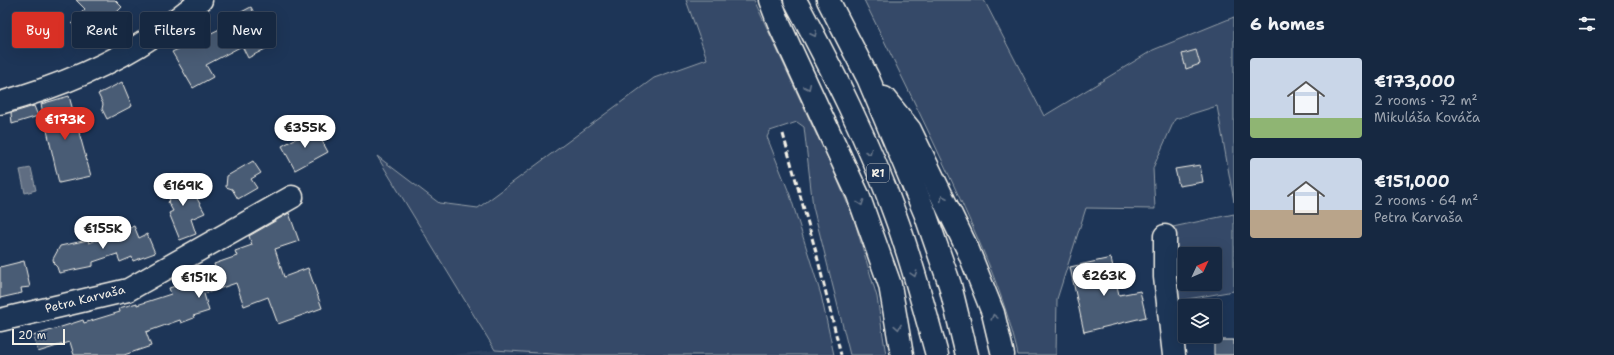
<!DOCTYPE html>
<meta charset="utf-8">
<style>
:root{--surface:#162841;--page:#23344c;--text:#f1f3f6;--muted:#9ea6b1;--line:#35445a;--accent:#d93025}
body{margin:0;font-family:"Shantell Sans",sans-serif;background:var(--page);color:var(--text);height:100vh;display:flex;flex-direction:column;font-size:15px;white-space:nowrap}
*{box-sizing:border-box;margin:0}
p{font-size:13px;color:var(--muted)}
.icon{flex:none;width:22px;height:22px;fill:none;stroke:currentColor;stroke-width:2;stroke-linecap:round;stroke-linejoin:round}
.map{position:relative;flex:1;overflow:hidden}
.details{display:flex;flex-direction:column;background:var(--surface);width:380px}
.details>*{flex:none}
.guide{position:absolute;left:12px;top:12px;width:380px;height:36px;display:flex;gap:8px}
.needle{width:26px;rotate:46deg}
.tools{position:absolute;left:1178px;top:247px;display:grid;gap:8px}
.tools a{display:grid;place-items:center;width:44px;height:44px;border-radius:4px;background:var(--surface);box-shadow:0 4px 16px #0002,0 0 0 1px var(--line);font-size:20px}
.scale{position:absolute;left:12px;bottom:10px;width:53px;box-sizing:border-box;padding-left:4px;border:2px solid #f4f1e8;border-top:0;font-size:11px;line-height:14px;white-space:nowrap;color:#f4f1e8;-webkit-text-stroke:3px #1d3557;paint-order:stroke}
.price{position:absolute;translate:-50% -34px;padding:0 9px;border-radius:14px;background:#fff;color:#222;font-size:13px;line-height:26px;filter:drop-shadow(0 1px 2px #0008)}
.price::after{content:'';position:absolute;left:50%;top:24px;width:12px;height:9px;margin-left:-6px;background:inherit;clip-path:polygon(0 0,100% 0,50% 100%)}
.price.active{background:var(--accent);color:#fff}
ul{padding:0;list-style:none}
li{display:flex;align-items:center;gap:12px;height:100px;padding:0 16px}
li span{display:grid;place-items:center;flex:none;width:112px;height:80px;border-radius:4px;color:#555}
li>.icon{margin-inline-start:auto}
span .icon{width:48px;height:48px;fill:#fffc;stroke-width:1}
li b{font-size:17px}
h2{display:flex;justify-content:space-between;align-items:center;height:48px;padding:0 16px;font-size:17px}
.tag{padding:0 14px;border-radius:4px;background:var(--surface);box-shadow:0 4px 16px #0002,0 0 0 1px var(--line);font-size:14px;line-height:36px}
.tag.active{background:var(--accent);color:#fff}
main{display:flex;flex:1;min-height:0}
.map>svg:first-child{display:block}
</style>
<main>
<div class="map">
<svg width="1234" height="355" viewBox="0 0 1234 355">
<rect width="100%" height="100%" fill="#1d3557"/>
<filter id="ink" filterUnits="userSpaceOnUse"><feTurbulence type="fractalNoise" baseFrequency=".025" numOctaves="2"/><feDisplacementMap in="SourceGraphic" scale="8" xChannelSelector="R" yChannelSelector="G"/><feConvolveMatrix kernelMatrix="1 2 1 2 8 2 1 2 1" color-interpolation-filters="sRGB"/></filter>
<g filter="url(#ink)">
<path fill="#2a4060" d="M495 350 566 355H452Z"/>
<g fill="#354a67" stroke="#949ea8" fill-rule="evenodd">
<path d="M686 0H754L817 136H819L854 219 877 297 886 355H850L813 207 804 127 797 122 770 131 767 137 790 195 821 295 834 355H566L495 350 377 156 439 203 478 208 654 78 707 59Z"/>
<path d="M864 0H984L1044 116 1153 50 1234 17V202L1217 106 1175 119 1153 168 1155 209 1086 208 1057 299 1056 355H1018C1005 296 980 243 955 188 926 125 895 63 864 0Z"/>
<path d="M1234 214V291L1176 301 1168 228ZM1185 254H1215V284H1185Z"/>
</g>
<path fill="#5e6d82" stroke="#9aa2ab" d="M31 168 36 190 25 193 20 170Z"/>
<g fill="#485b74" stroke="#f4f1e8">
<path d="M76 0H115L122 7 107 22 105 20 87 38 72 23 85 9Z"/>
<path d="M251 7 271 46 248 58 242 46 206 65 213 77 193 88 172 52 230 24 228 19Z"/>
<path d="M1196 50 1200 64 1186 69 1182 54Z"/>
<path d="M122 82 132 106 107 119 102 109 103 104 98 94Z"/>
<path d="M69 96 91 176 59 183 41 104Z"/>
<path d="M34 106 38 116 12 124 11 113Z"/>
<path d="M315 128 328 152 295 170 282 146Z"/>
<path d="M253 161 261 173 251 179 257 188 238 199 232 189 226 187 227 176Z"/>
<path d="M1200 165 1203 182 1179 186 1175 169Z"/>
<path d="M184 175 205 213 191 219 196 234 180 240 169 213 173 211 168 202 170 200 164 189 171 186 170 183Z"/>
<path d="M289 213 299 241 275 249 284 277 308 268 322 308 278 324 268 297 244 306 236 283 204 294 209 311 193 316 194 318 181 323 180 320 146 332 151 346 124 355H74L70 342 38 352 33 336 83 320 84 323 120 312 119 308 137 303V305L171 294 169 288 217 273 214 264 237 256 235 251 252 245 249 236Z"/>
<path d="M134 226 139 238 147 234 155 253 133 261 132 257 120 262 117 254 93 262V266L59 273 57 267 54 264 53 259 60 246 88 240 89 243Z"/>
<path d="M1111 258 1119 295 1140 291 1146 317 1084 332 1070 267Z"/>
<path d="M24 261 30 287 21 288 22 293 0 298V267Z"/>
<rect x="1214" y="340" width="20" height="15"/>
</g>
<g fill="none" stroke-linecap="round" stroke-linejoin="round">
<defs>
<g id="minor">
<path d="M0 103C54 88 108 67 155 35 171 24 186 12 201 0"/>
<path d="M1165 236V277L1174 355"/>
<path d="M0 320 128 290 292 197"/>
</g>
<g id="highway">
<path d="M770 0 780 26 858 195 890 285 902 355"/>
<path d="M795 0C832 69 869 142 895 215 912 261 924 308 937 355"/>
<path d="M828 0 868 78 925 213 950 285 967 355"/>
<path d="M884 98 910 130 968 250 993 313 1003 355"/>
</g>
</defs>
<use href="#minor" stroke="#f4f1e8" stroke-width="25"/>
<use href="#highway" stroke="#f4f1e8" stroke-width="25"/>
<use href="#minor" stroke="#1d3557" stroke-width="22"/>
<use href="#highway" stroke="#1d3557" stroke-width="22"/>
<path stroke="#f4f1e8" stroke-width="3" stroke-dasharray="6 3" stroke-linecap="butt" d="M783 134 816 252 841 355"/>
</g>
<defs><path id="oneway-chevron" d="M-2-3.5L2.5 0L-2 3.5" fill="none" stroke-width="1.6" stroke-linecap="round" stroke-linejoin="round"/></defs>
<g stroke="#68778a">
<use href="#oneway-chevron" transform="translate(814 34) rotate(63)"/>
<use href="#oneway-chevron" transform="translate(808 87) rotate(65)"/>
<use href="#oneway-chevron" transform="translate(869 152) rotate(67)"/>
<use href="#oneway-chevron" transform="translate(943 198) rotate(-116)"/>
<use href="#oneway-chevron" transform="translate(861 203) rotate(70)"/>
<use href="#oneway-chevron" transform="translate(914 274) rotate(72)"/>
<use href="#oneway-chevron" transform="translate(994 317) rotate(-105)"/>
<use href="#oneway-chevron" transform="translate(898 327) rotate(80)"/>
</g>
</g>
<g text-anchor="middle" stroke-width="3" stroke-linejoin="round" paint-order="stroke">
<rect fill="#1d3557" stroke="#b4b9bc" stroke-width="1" x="867" y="164" width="22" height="18" rx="3"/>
<g font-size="11" font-weight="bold" fill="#f4f1e8">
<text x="878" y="177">R1</text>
</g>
<g font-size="12" fill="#f4f1e8" stroke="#1d3557">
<text transform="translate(85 299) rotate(-14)" y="4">Petra Karvaša</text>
</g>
</g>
</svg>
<div class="tools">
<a><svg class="needle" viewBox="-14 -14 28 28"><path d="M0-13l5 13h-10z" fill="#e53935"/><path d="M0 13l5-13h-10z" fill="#9ea6b1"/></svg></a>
<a><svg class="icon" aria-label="layers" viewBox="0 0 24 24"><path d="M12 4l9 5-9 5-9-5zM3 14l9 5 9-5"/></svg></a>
</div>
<div class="scale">20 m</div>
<b class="price active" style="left:65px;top:141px">€173K</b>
<b class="price" style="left:305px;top:149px">€355K</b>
<b class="price" style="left:183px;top:207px">€169K</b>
<b class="price" style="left:103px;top:250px">€155K</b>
<b class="price" style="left:1104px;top:297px">€263K</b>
<b class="price" style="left:199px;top:299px">€151K</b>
<div class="guide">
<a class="tag active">Buy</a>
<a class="tag">Rent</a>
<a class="tag">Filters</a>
<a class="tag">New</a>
</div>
</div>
<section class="details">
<h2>6 homes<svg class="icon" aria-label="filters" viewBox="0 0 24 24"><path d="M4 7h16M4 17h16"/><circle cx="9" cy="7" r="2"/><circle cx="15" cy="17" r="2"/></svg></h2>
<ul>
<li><span style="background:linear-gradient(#c9d6e8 75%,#8fb573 0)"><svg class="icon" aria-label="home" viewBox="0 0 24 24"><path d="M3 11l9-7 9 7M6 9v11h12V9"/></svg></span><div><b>€173,000</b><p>2 rooms · 72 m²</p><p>Mikuláša Kováča</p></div></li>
<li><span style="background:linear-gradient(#c9d6e8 65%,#b9a48a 0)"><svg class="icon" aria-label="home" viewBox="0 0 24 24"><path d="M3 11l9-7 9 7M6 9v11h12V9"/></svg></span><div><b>€151,000</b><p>2 rooms · 64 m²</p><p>Petra Karvaša</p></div></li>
</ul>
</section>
</main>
